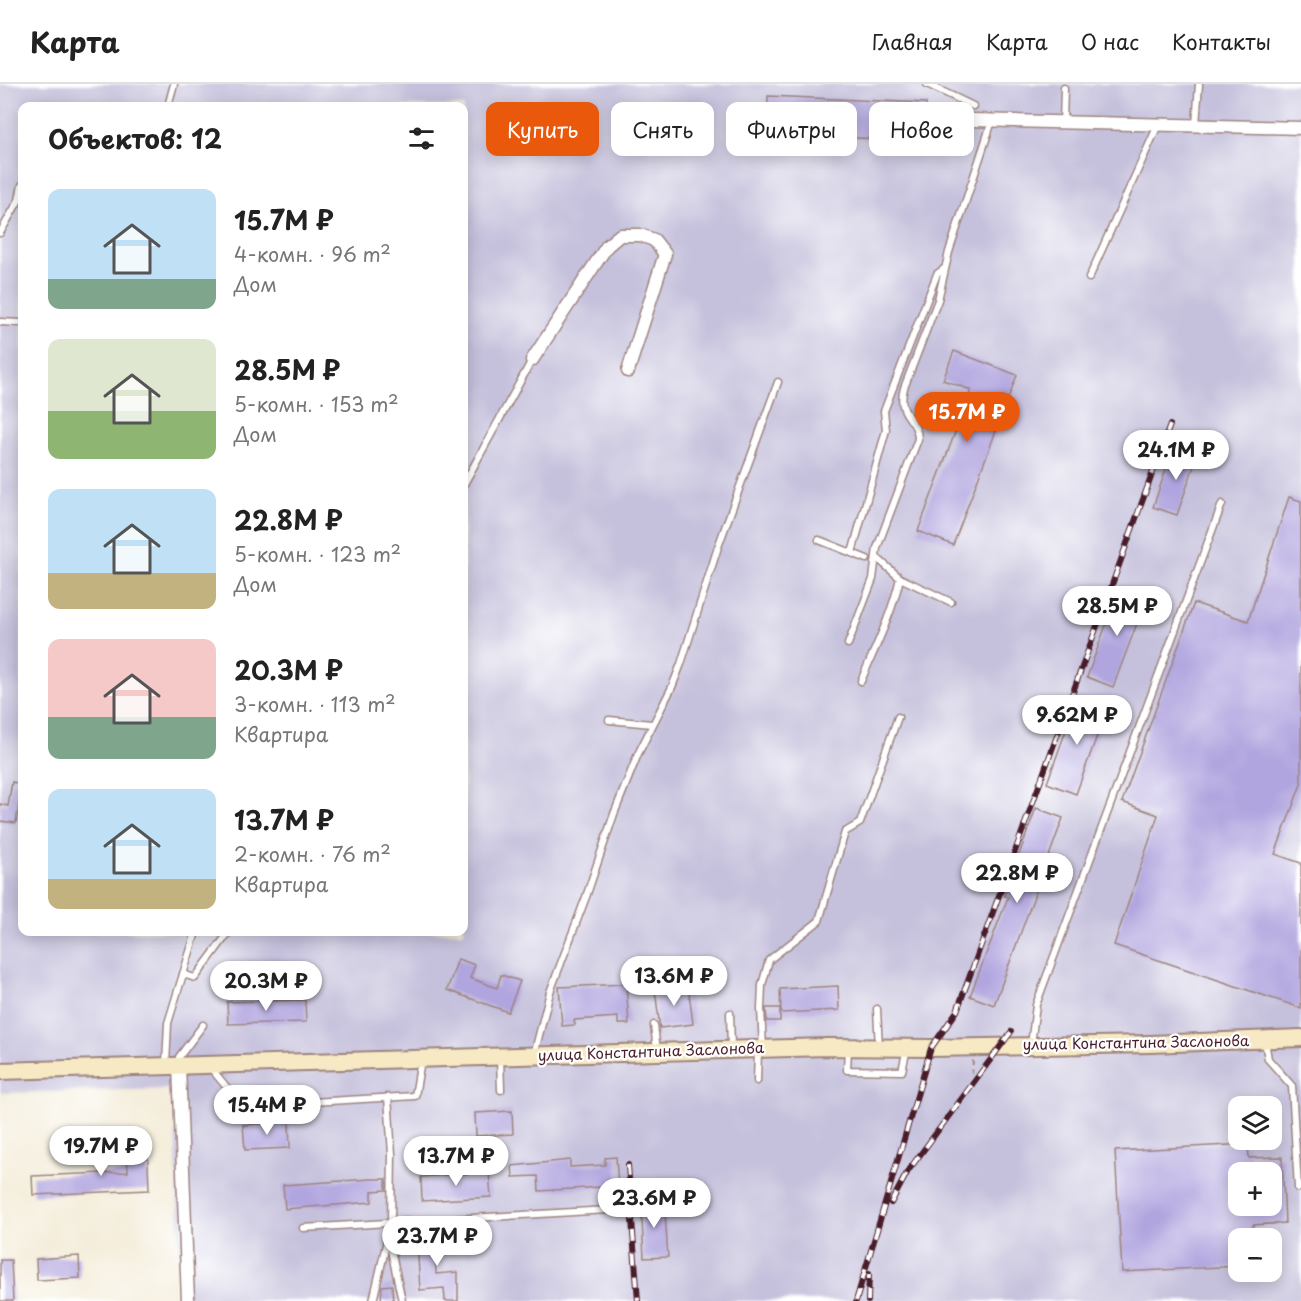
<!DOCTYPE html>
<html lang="ru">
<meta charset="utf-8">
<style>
:root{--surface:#fff;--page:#f2f2f2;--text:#222;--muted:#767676;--line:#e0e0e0;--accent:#ea580c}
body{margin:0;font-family:"Playpen Sans",sans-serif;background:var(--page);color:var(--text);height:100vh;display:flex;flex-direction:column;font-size:22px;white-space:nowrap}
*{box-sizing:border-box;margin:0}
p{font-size:20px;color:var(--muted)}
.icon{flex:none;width:33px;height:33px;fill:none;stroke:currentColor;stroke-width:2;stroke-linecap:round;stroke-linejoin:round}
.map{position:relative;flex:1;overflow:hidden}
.sheet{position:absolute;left:18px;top:18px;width:450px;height:834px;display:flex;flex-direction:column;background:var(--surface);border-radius:12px;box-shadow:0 3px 15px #0003}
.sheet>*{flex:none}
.hud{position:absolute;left:486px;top:18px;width:570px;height:54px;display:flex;gap:12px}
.tools{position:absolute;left:1228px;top:1012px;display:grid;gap:12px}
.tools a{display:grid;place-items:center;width:54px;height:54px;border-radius:12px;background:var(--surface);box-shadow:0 3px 15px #0003;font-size:30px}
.price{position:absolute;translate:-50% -51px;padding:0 14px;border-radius:21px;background:#fff;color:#222;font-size:20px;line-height:39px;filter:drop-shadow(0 2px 3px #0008)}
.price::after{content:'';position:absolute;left:50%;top:36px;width:18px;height:14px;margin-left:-9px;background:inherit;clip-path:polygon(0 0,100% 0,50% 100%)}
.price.active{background:var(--accent);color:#fff}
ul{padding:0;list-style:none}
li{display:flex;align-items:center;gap:18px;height:150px;padding:0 30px}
li span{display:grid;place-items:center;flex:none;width:168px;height:120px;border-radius:12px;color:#555}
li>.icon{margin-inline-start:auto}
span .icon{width:72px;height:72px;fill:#fffc;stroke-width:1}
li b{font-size:26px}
h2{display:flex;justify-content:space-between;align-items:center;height:72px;padding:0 30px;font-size:26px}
.tag{padding:0 21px;border-radius:12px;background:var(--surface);box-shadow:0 3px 15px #0003;font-size:21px;line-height:54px}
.tag.active{background:var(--accent);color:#fff}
header{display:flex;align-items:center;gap:36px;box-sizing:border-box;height:84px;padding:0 30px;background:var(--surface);border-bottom:2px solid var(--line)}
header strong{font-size:28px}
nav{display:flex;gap:33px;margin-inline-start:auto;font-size:21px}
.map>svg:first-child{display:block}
</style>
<header>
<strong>Карта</strong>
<nav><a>Главная</a><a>Карта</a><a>О нас</a><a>Контакты</a></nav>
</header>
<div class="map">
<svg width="1301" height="1217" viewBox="0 0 1301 1217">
<rect width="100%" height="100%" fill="#fff"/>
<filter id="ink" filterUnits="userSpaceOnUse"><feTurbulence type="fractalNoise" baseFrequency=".0167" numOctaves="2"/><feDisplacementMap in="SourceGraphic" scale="12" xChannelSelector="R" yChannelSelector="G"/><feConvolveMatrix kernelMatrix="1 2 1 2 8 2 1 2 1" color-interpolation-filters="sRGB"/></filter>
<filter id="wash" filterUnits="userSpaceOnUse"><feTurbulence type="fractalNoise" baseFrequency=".008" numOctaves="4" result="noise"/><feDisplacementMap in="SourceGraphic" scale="24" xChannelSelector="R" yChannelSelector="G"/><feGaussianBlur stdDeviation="1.35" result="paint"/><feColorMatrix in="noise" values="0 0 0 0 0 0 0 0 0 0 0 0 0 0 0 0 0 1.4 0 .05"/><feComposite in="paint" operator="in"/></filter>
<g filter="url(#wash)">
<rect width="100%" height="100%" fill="#f3ebd6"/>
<path fill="#c5c0db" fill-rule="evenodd" d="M0 0H1301V1217H181L174 1005 0 1009ZM22 22H464V848H22ZM1239 1023H1272V1056H1239ZM1239 1089H1272V1122H1239ZM1239 1155H1272V1188H1239Z"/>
<g id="blocks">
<g fill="#b1a5df" fill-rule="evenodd">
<path d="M768 12 926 19 924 57 767 50Z"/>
<path d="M954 267 1017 291 953 461 918 447 971 306 943 296Z"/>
<path d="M1174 362 1198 370 1177 431 1153 423Z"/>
<path d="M1289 413 1301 417V700L1275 770 1301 779V924L1114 861 1158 731 1122 718 1194 519 1248 537Z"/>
<path d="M1120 503 1147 513 1113 603 1087 593Z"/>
<path d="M1078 613 1107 624 1076 710 1047 699Z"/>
<path d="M12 698 22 700 16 739 0 737V720L8 722Z"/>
<path d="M1036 724 1063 734 994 921 970 912 1008 813 1004 812Z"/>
<path d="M458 875 475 881 470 894 497 904 501 891 520 897 508 928 447 906Z"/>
<path d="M626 900 629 940H618V933L574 936 575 941 562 942 559 903Z"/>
<path d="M688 901 693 940 660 944 655 906Z"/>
<path d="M838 902 839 926 781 929 780 905Z"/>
<path d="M305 916 306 938 228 940 227 918Z"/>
<path d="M766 924H780V937H767Z"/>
<path d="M512 1027 513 1050 476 1052 475 1029Z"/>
<path d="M289 1038 290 1064 245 1066 243 1041Z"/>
<path d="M147 1055 149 1106 33 1111 32 1092 128 1088 126 1056Z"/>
<path d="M1248 1060 1249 1074 1282 1073 1285 1139 1253 1141 1254 1155H1239V1182L1122 1188 1115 1067ZM1239 1089H1272V1122H1239Z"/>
<path d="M616 1073 618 1102 539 1107 538 1092 513 1093 512 1082 570 1076V1083L605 1081V1074Z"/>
<path d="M489 1088 491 1113 422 1117 421 1093Z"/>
<path d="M371 1095H386V1106L372 1107V1118L285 1125 283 1101Z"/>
<path d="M664 1115 668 1173 644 1174 641 1117Z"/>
<path d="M456 1154 457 1168 435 1169 436 1190 458 1188V1217H445L444 1204 420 1206 417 1156Z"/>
<path d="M79 1172 80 1194 37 1196 36 1175Z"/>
<path d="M0 1176H11L13 1217H0Z"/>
<path d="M392 1201 393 1216 381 1217 382 1202Z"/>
</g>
</g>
</g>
<g filter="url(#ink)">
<use href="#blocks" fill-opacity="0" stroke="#9e8580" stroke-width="1.5"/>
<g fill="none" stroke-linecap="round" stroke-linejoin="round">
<defs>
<g id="lane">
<path d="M927 0 973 22"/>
<path d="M168 22 174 0"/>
<path d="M1063 39 1064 4"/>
<path d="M1196 41 1199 0"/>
<path d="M0 149 19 116 22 101"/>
<path d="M1089 194 1158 41"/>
<path d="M0 238 22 239"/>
<path d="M464 400 532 276"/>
<path d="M819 456 867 475"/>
<path d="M852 469 886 346 884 327 937 190 944 185"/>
<path d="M900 494 951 518"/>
<path d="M848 560 873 495 877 464 918 355C918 333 896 333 904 304L938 216 949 168 992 37"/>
<path d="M861 597C875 564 892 530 900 494L876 473"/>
<path d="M609 636 652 640"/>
<path d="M183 890 195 894 229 848"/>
<path d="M877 925 879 964"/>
<path d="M730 929 731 964"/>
<path d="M654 941 657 967"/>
<path d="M1265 957 1268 975 1292 1002 1298 1104H1301"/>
<path d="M1031 961 1036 921 1222 420"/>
<path d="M763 964 761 925 762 901 769 876 819 837 845 748 860 739 898 633"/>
<path d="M848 964 847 986 902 987 907 964"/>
<path d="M534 971 550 908 586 813 614 730 638 670 672 603 681 580 718 463 778 298"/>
<path d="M500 973 501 1006"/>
<path d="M166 981 168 939 196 848"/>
<path d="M179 981V973L203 941"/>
<path d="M210 983 242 1022 415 1012 421 976"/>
<path d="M757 997 758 968"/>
<path d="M303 1144 608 1126"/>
<path d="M389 1156 402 1217"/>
<path d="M373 1217 391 1139 392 1070 388 1013"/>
</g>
<g id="street">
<path d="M972 36 1301 44"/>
<path d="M532 276 607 162 620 151H640L654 156 665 170 628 287"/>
<path d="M179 981 188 1217"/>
</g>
<path id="secondary" d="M0 987 827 963 931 964 1150 960 1301 954"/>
</defs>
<use href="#lane" stroke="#9e8580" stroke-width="9"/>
<use href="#street" stroke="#9e8580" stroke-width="15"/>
<use href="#secondary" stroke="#9e8580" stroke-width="20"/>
<path stroke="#9e8580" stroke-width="2" stroke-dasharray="4.5 4.5" stroke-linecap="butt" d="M972 990 973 976"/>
<use href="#lane" stroke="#fff" stroke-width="6"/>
<use href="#street" stroke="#fff" stroke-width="12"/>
<use href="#secondary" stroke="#f6e9c3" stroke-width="16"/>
<defs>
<g id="rail">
<path d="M628 1081 638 1217"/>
<path d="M891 1119 908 1087 1011 948"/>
<path d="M856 1217 931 964 957 927 1170 341"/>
<path d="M868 1217 869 1190"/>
</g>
</defs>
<use href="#rail" stroke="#4a1f2b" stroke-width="6"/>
<use href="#rail" stroke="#fff" stroke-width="4" stroke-dasharray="11" stroke-linecap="butt"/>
</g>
</g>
<g text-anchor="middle" stroke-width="4.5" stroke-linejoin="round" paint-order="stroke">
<g font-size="15" fill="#4a1f2b" stroke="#fff">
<text transform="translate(1136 959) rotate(-1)" y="5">улица Константина Заслонова</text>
<text transform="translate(651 968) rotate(-2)" y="5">улица Константина Заслонова</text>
</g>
</g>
</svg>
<div class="tools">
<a><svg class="icon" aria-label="layers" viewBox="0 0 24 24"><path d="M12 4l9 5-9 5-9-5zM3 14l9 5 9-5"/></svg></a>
<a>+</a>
<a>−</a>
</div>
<b class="price active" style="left:967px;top:359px">15.7M ₽</b>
<b class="price" style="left:1176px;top:397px">24.1M ₽</b>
<b class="price" style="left:1117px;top:553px">28.5M ₽</b>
<b class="price" style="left:1077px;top:662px">9.62M ₽</b>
<b class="price" style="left:1017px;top:820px">22.8M ₽</b>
<b class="price" style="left:674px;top:923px">13.6M ₽</b>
<b class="price" style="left:266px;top:928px">20.3M ₽</b>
<b class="price" style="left:267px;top:1052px">15.4M ₽</b>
<b class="price" style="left:101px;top:1093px">19.7M ₽</b>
<b class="price" style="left:456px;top:1103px">13.7M ₽</b>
<b class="price" style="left:654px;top:1145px">23.6M ₽</b>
<b class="price" style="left:437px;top:1183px">23.7M ₽</b>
<div class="hud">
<a class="tag active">Купить</a>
<a class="tag">Снять</a>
<a class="tag">Фильтры</a>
<a class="tag">Новое</a>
</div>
<section class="sheet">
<h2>Объектов: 12<svg class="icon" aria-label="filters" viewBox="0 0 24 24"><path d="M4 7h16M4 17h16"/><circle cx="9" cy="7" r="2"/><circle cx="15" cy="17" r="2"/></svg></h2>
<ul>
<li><span style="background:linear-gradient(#bfe0f5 75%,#7fa58c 0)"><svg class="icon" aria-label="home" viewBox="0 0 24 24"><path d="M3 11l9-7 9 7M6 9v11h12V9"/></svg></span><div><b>15.7M ₽</b><p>4-комн. · 96 m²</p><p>Дом</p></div></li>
<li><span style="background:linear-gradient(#dfe7d0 60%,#8fb573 0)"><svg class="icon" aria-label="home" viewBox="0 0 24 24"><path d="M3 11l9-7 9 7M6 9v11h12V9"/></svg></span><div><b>28.5M ₽</b><p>5-комн. · 153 m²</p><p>Дом</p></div></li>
<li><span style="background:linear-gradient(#bfe0f5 70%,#c2b280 0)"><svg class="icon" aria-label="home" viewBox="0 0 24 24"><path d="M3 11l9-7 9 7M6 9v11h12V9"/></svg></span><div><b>22.8M ₽</b><p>5-комн. · 123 m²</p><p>Дом</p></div></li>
<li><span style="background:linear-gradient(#f6c9c9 65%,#7fa58c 0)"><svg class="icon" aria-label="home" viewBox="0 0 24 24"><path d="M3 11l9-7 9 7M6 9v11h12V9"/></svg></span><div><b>20.3M ₽</b><p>3-комн. · 113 m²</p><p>Квартира</p></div></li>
<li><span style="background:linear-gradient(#bfe0f5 75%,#c2b280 0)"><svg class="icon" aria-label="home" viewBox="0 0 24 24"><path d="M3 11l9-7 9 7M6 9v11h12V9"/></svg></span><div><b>13.7M ₽</b><p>2-комн. · 76 m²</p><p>Квартира</p></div></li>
</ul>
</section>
</div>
